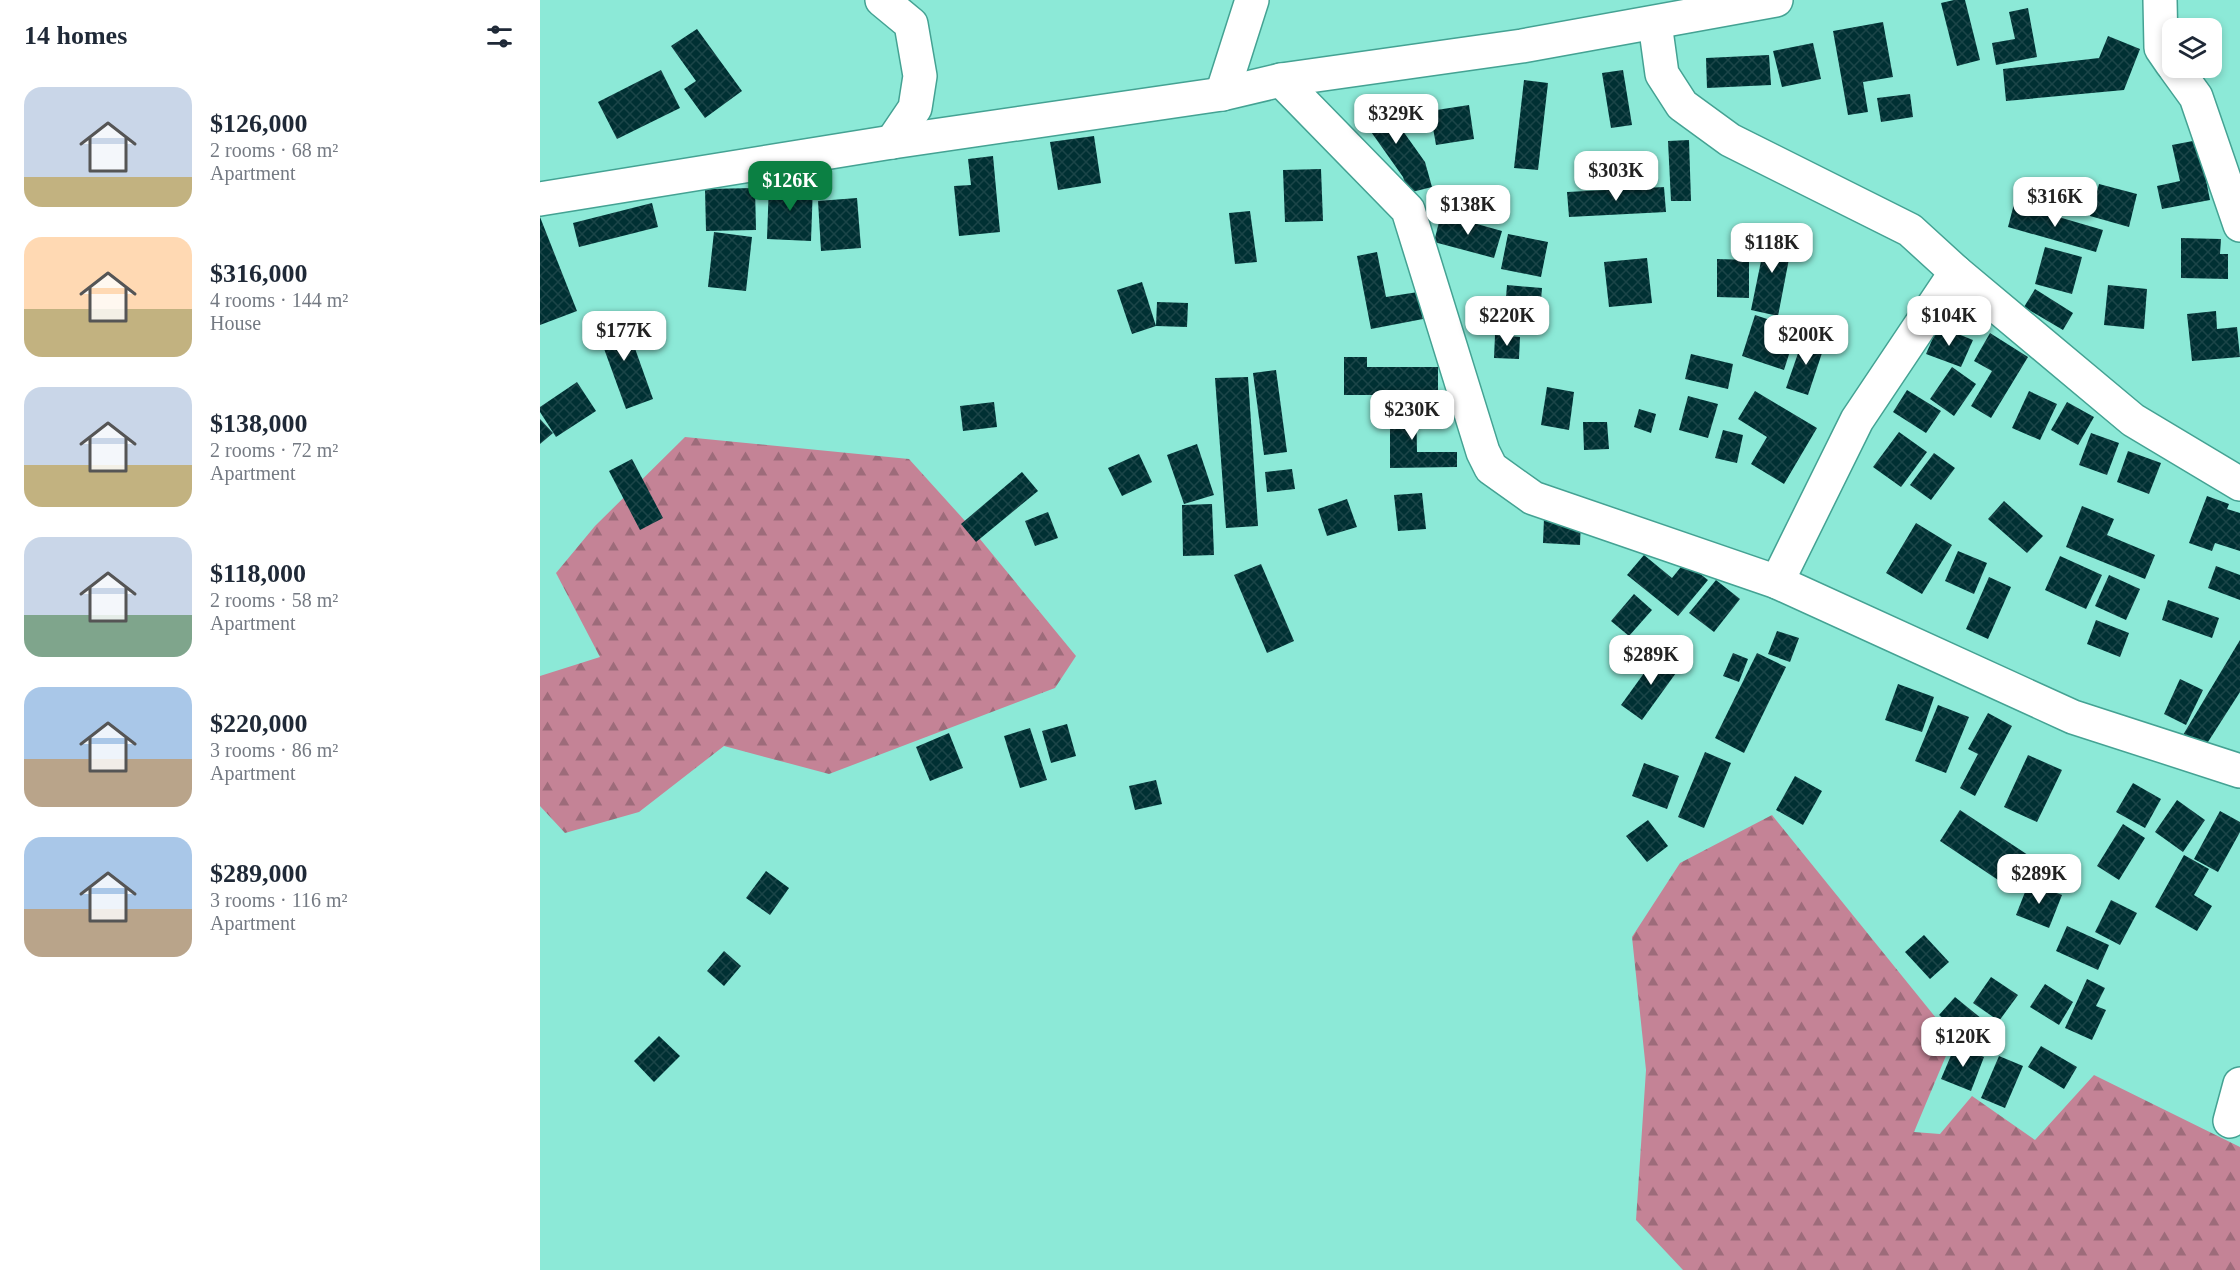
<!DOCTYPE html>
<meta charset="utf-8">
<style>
:root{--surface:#fff;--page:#f2f2f3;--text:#1f2937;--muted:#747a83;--accent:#0b8043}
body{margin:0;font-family:"Times New Roman",serif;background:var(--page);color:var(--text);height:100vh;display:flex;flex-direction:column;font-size:22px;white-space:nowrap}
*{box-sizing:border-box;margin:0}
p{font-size:20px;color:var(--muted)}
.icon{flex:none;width:33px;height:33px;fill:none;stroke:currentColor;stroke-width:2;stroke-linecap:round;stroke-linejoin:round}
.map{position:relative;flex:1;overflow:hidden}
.drawer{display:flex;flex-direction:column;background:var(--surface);width:540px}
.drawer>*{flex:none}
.controls{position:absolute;left:1622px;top:18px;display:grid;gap:12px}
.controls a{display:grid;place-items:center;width:60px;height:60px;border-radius:12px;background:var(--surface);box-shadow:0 3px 9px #0003;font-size:30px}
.price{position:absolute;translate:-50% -51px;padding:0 14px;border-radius:12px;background:#fff;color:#222;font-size:20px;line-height:39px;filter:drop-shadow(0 2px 3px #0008)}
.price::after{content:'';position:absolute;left:50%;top:36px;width:18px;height:14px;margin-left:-9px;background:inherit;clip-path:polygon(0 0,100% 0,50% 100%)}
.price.current{background:var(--accent);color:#fff}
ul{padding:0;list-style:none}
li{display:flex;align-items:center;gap:18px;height:150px;padding:0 24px}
li span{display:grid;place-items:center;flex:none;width:168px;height:120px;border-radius:18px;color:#555}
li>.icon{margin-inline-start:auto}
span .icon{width:72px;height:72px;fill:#fffc;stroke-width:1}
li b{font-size:26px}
h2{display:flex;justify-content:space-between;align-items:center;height:72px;padding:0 24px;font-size:26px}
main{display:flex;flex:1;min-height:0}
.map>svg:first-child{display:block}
</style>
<main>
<section class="drawer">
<h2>14 homes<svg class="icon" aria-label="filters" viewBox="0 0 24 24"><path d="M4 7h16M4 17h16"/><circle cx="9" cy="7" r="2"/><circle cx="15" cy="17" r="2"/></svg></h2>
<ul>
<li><span style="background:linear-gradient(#c9d6e8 75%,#c2b280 0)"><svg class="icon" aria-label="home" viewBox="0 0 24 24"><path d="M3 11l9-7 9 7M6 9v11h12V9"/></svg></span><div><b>$126,000</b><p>2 rooms · 68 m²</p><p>Apartment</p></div></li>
<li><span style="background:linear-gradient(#ffd9b3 60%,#c2b280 0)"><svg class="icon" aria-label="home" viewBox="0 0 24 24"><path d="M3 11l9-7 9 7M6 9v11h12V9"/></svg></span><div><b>$316,000</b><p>4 rooms · 144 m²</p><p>House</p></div></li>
<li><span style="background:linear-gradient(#c9d6e8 65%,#c2b280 0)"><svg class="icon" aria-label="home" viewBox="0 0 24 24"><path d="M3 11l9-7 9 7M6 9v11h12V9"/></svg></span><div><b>$138,000</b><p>2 rooms · 72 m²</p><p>Apartment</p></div></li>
<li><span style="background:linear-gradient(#c9d6e8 65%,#7fa58c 0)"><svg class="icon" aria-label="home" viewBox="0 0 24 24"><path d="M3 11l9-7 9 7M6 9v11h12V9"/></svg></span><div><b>$118,000</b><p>2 rooms · 58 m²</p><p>Apartment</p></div></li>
<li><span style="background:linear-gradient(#a9c7e8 60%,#b9a48a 0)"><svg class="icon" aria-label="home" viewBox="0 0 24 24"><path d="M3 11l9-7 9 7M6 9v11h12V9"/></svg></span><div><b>$220,000</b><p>3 rooms · 86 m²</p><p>Apartment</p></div></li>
<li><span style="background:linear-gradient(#a9c7e8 60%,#b9a48a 0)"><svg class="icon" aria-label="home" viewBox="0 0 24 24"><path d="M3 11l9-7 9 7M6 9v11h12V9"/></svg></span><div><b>$289,000</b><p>3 rooms · 116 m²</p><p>Apartment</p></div></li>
</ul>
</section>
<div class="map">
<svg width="1700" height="1270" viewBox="0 0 1700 1270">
<defs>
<pattern id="forest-firs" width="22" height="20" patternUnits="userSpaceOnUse" patternTransform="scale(1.5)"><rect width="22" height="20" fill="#c48396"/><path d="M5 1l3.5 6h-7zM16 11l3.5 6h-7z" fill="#9d6b7a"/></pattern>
<pattern id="building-cross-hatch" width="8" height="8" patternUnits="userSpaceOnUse" patternTransform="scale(1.5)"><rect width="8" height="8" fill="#003033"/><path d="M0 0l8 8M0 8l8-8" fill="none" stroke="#1b4548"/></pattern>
</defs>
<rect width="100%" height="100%" fill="#8ce9d7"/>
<g fill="url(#forest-firs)">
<path d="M145 437 369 459 426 522 536 656 515 688 289 774 184 746 99 812 25 833 0 806V676L60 657 16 573 55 526Z"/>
<path d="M1232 815 1413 1039 1374 1132 1400 1134 1432 1096 1495 1140 1554 1075 1700 1147V1270H1143L1096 1220 1106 1070 1092 937 1140 863Z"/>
</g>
<g fill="url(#building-cross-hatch)">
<path d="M1414 0H1425L1440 60 1417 66 1401 3Z"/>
<path d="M1488 8 1497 57 1456 65 1452 43 1475 39 1469 12Z"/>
<path d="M1343 22 1353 77 1323 82 1328 112 1308 115 1293 31Z"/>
<path d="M157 29 202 91 165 118 144 89 156 81 131 46Z"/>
<path d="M1568 36 1600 49 1584 90 1466 101 1463 69 1559 58Z"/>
<path d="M1273 43 1281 79 1242 87 1233 51Z"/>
<path d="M1229 55 1231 85 1167 88 1166 58Z"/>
<path d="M121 70 140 108 77 139 58 102Z"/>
<path d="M1083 70 1092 125 1071 128 1062 73Z"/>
<path d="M984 80 1008 83 998 170 974 168Z"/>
<path d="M1370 94 1373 117 1341 122 1337 98Z"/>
<path d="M838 96 885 162 892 187 868 193 863 177 817 112Z"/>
<path d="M929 105 934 139 896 145 890 111Z"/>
<path d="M554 136 561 183 518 190 510 142Z"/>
<path d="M1149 140 1151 201H1131L1128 141Z"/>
<path d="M1658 140 1670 200 1622 209 1617 186 1640 181 1632 145Z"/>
<path d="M453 156 460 232 419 236 414 186 431 185 428 159Z"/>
<path d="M781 169 783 221 745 222 743 170Z"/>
<path d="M229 183 273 185 271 241 227 239Z"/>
<path d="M1559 184 1597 194 1589 227 1550 216Z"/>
<path d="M1124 187 1126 212 1029 217 1027 192Z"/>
<path d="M215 188 216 230 166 231 165 189Z"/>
<path d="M317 198 321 248 281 251 278 201Z"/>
<path d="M112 203 118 227 39 247 33 223Z"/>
<path d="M1474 204 1563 230 1556 252 1468 227Z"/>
<path d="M710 211 717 262 695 264 689 213Z"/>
<path d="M901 214 962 231 954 258 894 242Z"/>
<path d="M0 217 37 311 0 325Z"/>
<path d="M174 232 212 237 206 291 168 287Z"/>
<path d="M1227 232 1253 238 1238 316 1211 310Z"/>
<path d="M968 234 1008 242 1001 277 961 269Z"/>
<path d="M1641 238 1681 239 1680 254H1688V279L1641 278Z"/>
<path d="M1505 247 1542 257 1532 294 1495 284Z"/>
<path d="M837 252 846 297 878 292 883 319 831 329 817 256Z"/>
<path d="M1107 258 1112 303 1069 307 1064 262Z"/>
<path d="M1177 259 1209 260V298L1177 297Z"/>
<path d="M602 282 616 326 592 334 577 290Z"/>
<path d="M967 285 1002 288 999 326 964 323Z"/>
<path d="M1568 285 1607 289 1604 329 1564 325Z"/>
<path d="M1495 289 1533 313 1523 330 1484 307Z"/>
<path d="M617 302 648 303 647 327 616 326Z"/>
<path d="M1676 311 1677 329 1697 327 1700 357 1652 361 1647 314Z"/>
<path d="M83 315 113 399 86 409 55 324Z"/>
<path d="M1215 315 1257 329 1244 370 1202 356Z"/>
<path d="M1398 326 1433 340 1421 367 1386 354Z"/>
<path d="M1450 333 1488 357 1451 418 1431 406 1452 371 1434 361Z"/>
<path d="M955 335 980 337 979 359 954 358Z"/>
<path d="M1264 336 1285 344 1268 395 1246 388Z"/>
<path d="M1151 354 1193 364 1188 389 1145 379Z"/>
<path d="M804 357H827V367H898V395H804Z"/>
<path d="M1412 367 1436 384 1414 416 1390 399Z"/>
<path d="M736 370 747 452 724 455 713 373Z"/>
<path d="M708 377 718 526 686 528 675 378Z"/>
<path d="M37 382 56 411 16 437 0 412V407Z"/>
<path d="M1007 387 1034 392 1029 430 1001 425Z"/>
<path d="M1367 390 1401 411 1386 433 1353 412Z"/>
<path d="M1215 391 1277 428 1244 484 1211 464 1227 437 1198 419Z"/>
<path d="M1489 391 1517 404 1500 440 1472 428Z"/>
<path d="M1148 396 1178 404 1168 438 1139 430Z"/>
<path d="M850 401H876L877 452H917V467L850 468Z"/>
<path d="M454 402 457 427 423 431 420 406Z"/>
<path d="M1527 402 1554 417 1538 445 1511 430Z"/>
<path d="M1099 409 1116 414 1111 433 1094 427Z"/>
<path d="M0 419 13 433 0 444Z"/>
<path d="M1043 422H1067L1069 449 1044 450Z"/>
<path d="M1183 430 1203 435 1197 463 1175 458Z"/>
<path d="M1359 432 1387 452 1361 487 1333 467Z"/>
<path d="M1551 433 1579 443 1567 475 1539 465Z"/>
<path d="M657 444 674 495 644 504 627 455Z"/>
<path d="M1588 451 1621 463 1609 494 1577 482Z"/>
<path d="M1394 453 1415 468 1391 500 1370 485Z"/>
<path d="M599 454 612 482 582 496 568 468Z"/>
<path d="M92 459 123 518 100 530 69 471Z"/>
<path d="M752 469 755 489 727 492 725 472Z"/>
<path d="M482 472 498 491 436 542 421 524Z"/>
<path d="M882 493 886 529 858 531 854 495Z"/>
<path d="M1667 496 1689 504 1687 509 1700 513V551L1675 543 1672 551 1649 543Z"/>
<path d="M807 499 817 527 787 536 778 509Z"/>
<path d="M1464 501 1503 536 1487 553 1448 519Z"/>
<path d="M672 504 674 555 643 556 642 505Z"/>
<path d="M1542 506 1574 519 1567 535 1615 555 1605 579 1526 547Z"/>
<path d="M508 512 518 538 495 546 485 521Z"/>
<path d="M1004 518 1041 519 1040 545 1003 543Z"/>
<path d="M1376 523 1412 545 1382 594 1346 573Z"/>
<path d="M1418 551 1447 563 1434 594 1405 581Z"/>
<path d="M1104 555 1132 578 1145 562 1168 580 1138 616 1087 575Z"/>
<path d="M1520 556 1562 575 1546 609 1505 590Z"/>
<path d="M721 564 754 641 727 653 694 575Z"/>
<path d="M1676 566 1700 575V600L1668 588Z"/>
<path d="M1569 575 1600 589 1586 620 1555 606Z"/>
<path d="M1449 577 1471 587 1448 639 1426 629Z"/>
<path d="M1176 580 1200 599 1174 632 1149 613Z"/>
<path d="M1094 594 1112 610 1089 636 1071 621Z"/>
<path d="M1628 600 1679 618 1672 638 1622 620Z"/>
<path d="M1556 620 1589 633 1580 657 1547 644Z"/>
<path d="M1237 631 1259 638 1250 662 1228 654Z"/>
<path d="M1700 640V692L1666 745 1643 735Z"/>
<path d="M1120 651 1141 666 1102 720 1081 705Z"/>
<path d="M1193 653 1208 659 1199 682 1183 676Z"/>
<path d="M1217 653 1246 667 1204 753 1175 738Z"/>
<path d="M1640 679 1663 690 1646 725 1624 714Z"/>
<path d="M1358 684 1394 697 1382 732 1345 720Z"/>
<path d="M1398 705 1429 717 1406 773 1375 761Z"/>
<path d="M1448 713 1472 726 1435 796 1420 788 1438 754 1428 749Z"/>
<path d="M527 724 536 756 511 763 502 731Z"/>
<path d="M490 728 507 780 480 788 464 736Z"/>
<path d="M409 733 423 768 390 781 376 747Z"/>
<path d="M1165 752 1191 763 1164 828 1138 817Z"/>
<path d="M1488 755 1522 770 1497 822 1464 807Z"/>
<path d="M1104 763 1139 776 1127 809 1092 796Z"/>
<path d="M1255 776 1282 791 1263 825 1236 810Z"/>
<path d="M616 780 622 804 595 810 589 786Z"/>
<path d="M1593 783 1621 799 1605 828 1576 812Z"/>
<path d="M1637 800 1665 820 1643 852 1615 832Z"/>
<path d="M1420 810 1491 857 1470 888 1400 841Z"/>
<path d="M1680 811 1700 822V832L1678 872 1654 859Z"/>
<path d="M1108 820 1128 846 1107 862 1086 836Z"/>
<path d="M1583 824 1605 838 1579 880 1557 866Z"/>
<path d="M1644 855 1669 869 1654 895 1672 906 1657 931 1615 907Z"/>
<path d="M226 871 249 888 230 915 206 898Z"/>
<path d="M1489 882 1522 895 1509 928 1476 915Z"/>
<path d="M1571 900 1597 913 1580 945 1555 932Z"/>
<path d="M1527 926 1569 945 1558 970 1516 951Z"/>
<path d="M1384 935 1409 962 1390 979 1365 952Z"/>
<path d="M184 951 201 966 184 986 167 971Z"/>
<path d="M1451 977 1478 995 1459 1021 1433 1003Z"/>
<path d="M1547 979 1565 988 1556 1006 1566 1010 1552 1040 1525 1028Z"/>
<path d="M1505 984 1533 1002 1519 1025 1490 1007Z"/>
<path d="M1415 997 1442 1019 1426 1038 1399 1015Z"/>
<path d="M119 1036 140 1056 114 1082 94 1061Z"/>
<path d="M1415 1046 1444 1057 1431 1091 1401 1079Z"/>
<path d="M1501 1046 1537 1067 1524 1089 1488 1067Z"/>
<path d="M1459 1056 1483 1066 1465 1108 1441 1098Z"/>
</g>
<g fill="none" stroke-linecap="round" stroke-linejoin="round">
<defs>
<g id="street">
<path d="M342 0 371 24 380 76 375 108 352 142"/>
<path d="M1620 0 1621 48 1632 64"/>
<path d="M1115 23 1122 74 1142 105 1190 140 1370 230 1416 272 1593 420 1700 484"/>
<path d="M1635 68 1656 97 1700 225"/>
<path d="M741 80 868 210 943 452 951 468 993 498 1237 582 1533 717 1700 771"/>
<path d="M682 94 712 0"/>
<path d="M0 199 352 142 682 94 741 80 982 46 1236 0"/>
<path d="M1237 582 1317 420 1416 272"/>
<path d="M1690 1121 1700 1084"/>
</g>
</defs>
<use href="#street" stroke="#44a293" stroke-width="36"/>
<use href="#street" stroke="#fff" stroke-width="33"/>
</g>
</svg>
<div class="controls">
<a><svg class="icon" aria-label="layers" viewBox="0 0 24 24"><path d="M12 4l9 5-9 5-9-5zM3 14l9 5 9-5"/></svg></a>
</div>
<b class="price" style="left:856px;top:145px">$329K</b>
<b class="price" style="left:1076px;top:202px">$303K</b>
<b class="price current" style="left:250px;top:212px">$126K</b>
<b class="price" style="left:1515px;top:228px">$316K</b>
<b class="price" style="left:928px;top:236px">$138K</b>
<b class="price" style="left:1232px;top:274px">$118K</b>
<b class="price" style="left:967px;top:347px">$220K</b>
<b class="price" style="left:1409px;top:347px">$104K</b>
<b class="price" style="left:84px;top:362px">$177K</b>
<b class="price" style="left:1266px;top:366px">$200K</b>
<b class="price" style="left:872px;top:441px">$230K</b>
<b class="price" style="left:1111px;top:686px">$289K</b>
<b class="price" style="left:1499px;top:905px">$289K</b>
<b class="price" style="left:1423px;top:1068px">$120K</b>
</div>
</main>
